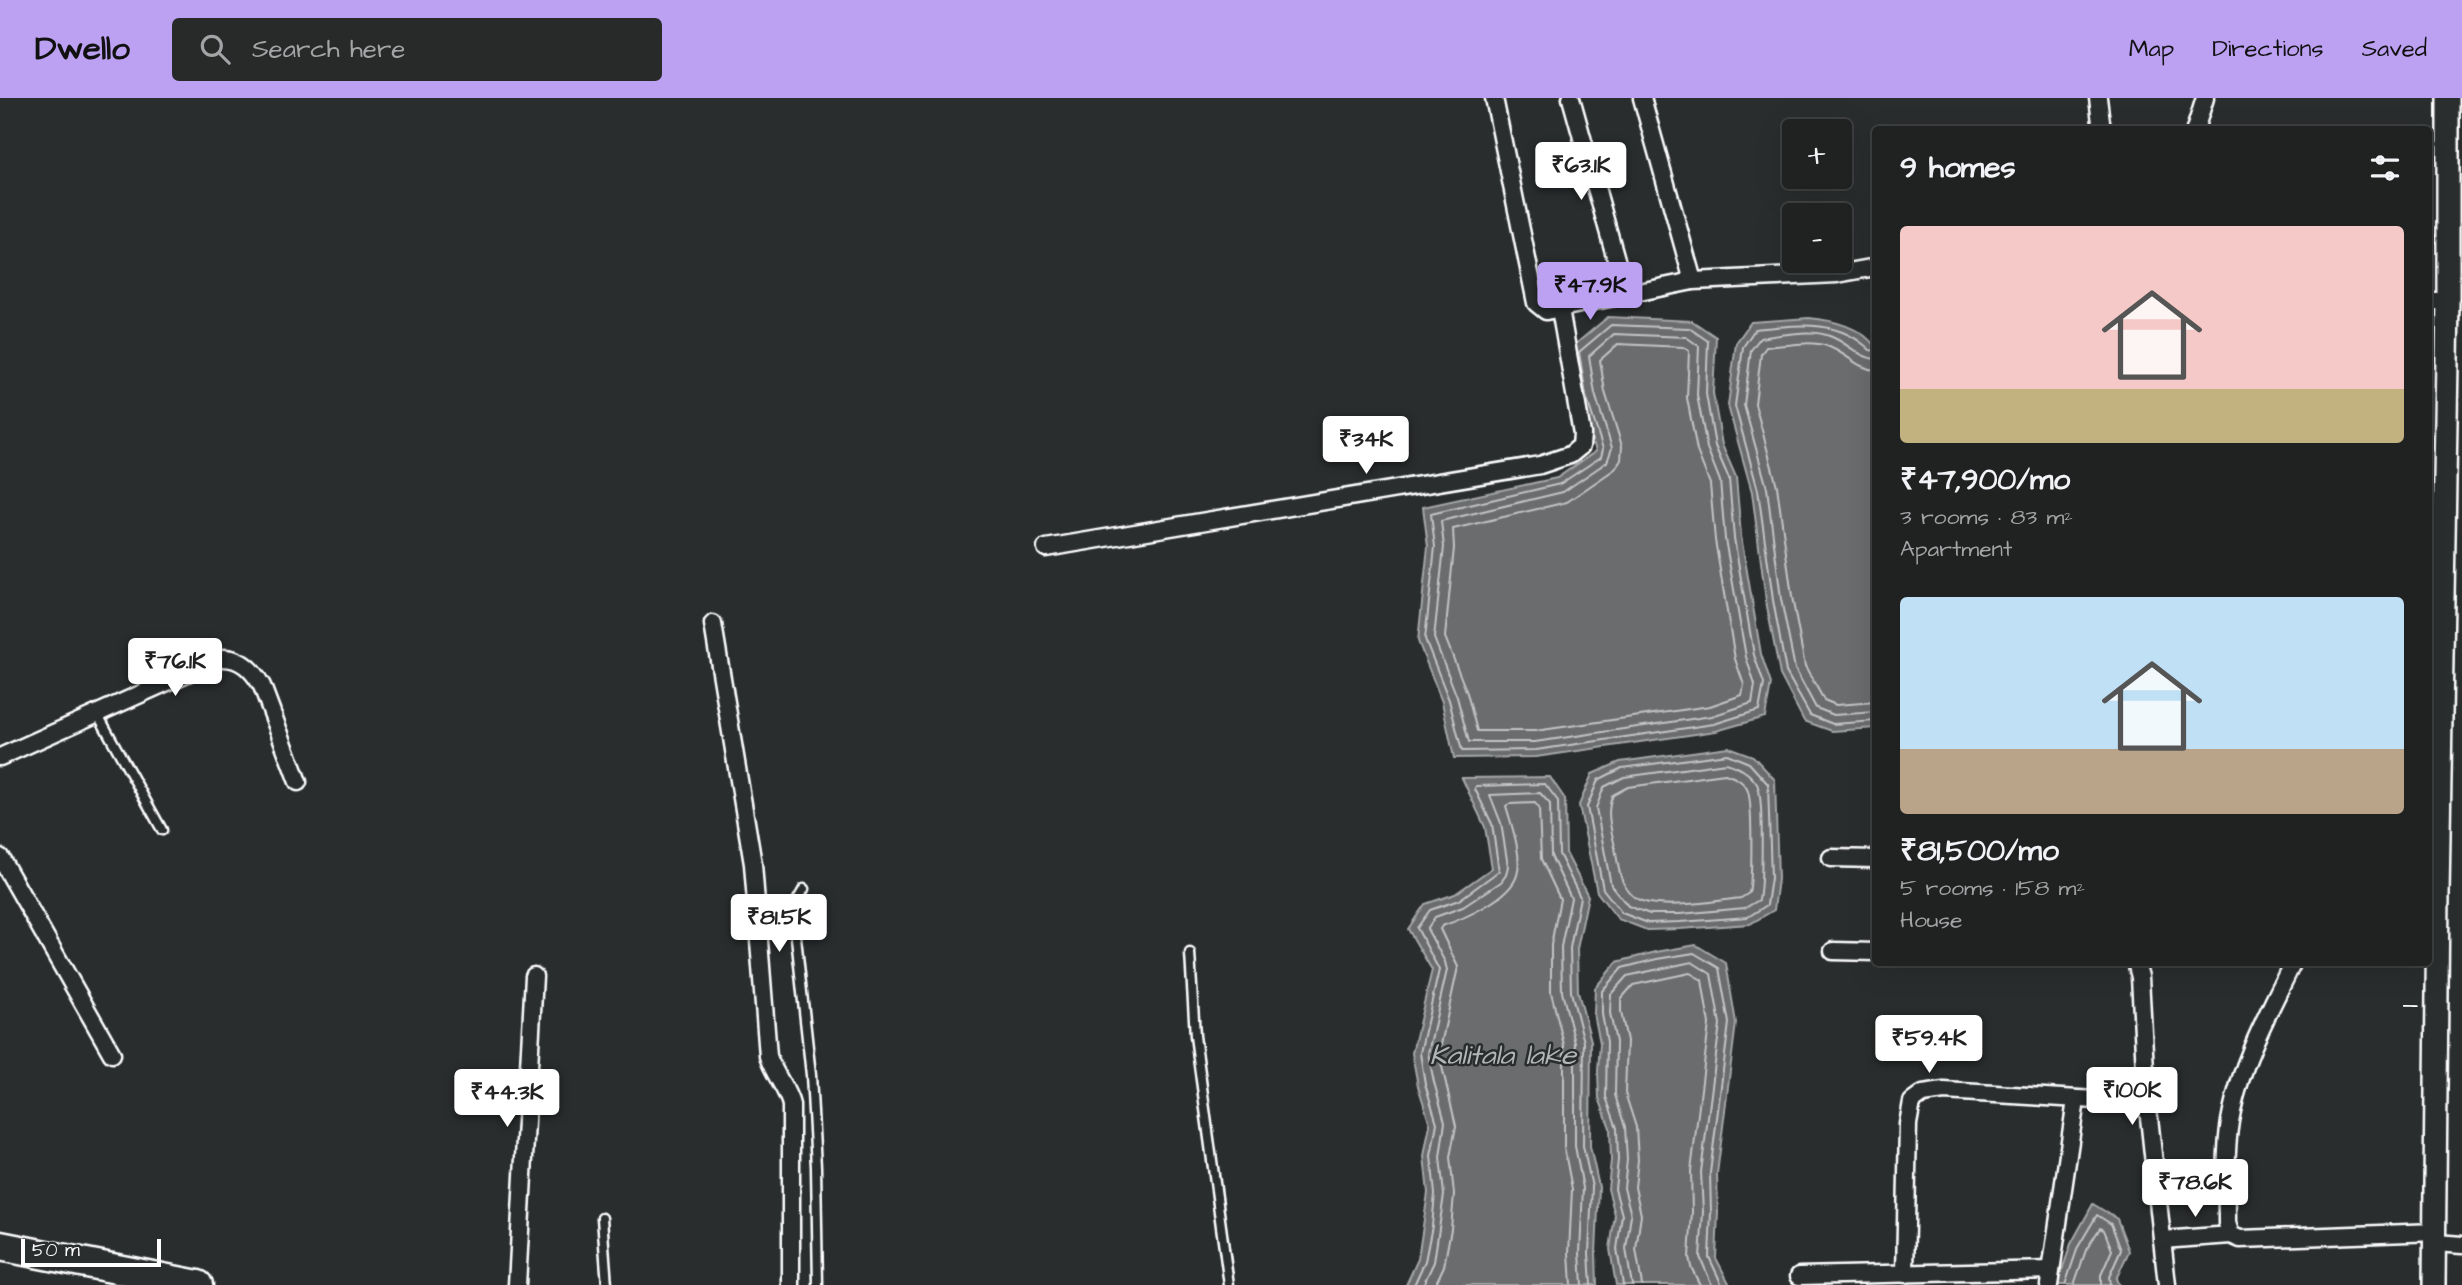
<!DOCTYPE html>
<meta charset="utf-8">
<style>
:root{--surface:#202222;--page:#282a2a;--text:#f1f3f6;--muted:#a2a4a5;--line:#3d3f40;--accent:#bca0f2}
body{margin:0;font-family:"Architects Daughter",sans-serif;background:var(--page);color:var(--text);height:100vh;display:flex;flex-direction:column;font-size:26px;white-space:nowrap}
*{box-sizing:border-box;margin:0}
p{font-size:23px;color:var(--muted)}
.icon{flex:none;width:38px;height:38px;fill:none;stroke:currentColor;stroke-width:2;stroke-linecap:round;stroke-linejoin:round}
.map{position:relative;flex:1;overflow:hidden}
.details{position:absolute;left:1872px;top:28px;width:560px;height:840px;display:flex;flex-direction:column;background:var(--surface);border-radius:7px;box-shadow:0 7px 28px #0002,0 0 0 2px var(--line)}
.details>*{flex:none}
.fabs{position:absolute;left:1782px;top:21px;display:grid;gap:14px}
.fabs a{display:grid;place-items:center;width:70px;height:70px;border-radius:7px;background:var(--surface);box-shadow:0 7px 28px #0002,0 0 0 2px var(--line);font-size:35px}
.scale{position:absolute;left:21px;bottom:18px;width:140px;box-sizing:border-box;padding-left:7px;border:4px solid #fff;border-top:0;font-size:19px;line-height:24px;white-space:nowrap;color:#fff;-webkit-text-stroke:5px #2a2d2e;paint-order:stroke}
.price{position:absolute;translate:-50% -60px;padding:0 16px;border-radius:7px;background:#fff;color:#222;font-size:23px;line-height:46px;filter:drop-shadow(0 2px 4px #0008)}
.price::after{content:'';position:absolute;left:50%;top:42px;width:21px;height:16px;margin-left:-10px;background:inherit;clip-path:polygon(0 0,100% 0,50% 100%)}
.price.current{background:var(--accent);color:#111}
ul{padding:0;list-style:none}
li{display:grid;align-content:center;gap:14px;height:371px;padding:0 28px}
li span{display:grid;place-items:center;height:217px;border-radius:7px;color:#555}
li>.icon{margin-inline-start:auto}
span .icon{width:126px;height:126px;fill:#fffc;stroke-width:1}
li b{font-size:30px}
h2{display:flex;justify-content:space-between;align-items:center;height:84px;padding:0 28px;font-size:30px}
header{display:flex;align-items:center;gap:42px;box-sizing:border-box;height:98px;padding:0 35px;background:var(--accent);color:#111}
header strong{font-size:33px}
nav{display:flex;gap:38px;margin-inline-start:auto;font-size:24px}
.search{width:490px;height:63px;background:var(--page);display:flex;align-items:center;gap:18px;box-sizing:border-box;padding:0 24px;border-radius:7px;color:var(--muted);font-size:26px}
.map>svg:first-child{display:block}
</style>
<header>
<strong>Dwello</strong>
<div class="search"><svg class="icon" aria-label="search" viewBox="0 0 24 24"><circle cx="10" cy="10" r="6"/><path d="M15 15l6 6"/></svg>Search here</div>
<nav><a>Map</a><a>Directions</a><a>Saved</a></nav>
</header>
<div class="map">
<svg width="2462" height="1187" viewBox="0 0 2462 1187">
<rect width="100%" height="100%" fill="#2a2d2e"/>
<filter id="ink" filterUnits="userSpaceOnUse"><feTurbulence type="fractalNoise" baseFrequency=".0143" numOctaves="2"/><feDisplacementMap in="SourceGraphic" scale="14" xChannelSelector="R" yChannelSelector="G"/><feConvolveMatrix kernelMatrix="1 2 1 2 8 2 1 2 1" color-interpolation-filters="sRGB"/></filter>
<g filter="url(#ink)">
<g fill="#6a6c6d" stroke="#a6a7a7" stroke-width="2">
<path d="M1608 219 1692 223 1716 239 1713 295 1722 347 1736 379 1741 438 1761 556 1771 586 1765 619 1716 633 1536 659 1454 660 1442 604 1418 543 1428 448 1423 409 1557 380 1596 353 1580 300 1571 250Z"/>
<path d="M1809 220C1832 222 1863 229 1876 250V630L1832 633 1804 623 1780 577 1766 503 1752 394 1728 308 1736 245 1751 224Z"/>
<path d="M1728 649 1753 658 1775 682 1778 781 1774 812 1750 826 1680 831 1647 832 1618 821 1597 794 1579 707 1592 676 1620 664Z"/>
<path d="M1550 679 1565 701 1566 755 1588 798 1577 851 1578 894 1591 943 1590 1048 1599 1089 1596 1155 1597 1187H1406L1418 1161 1428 1095 1424 1058 1430 1026 1418 988 1412 955 1432 872 1408 831 1425 806 1455 796 1492 770 1485 729 1462 680Z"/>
<path d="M1696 847 1726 865 1736 925 1717 1076 1718 1114 1716 1160 1730 1187H1616L1610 1151 1615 1117 1608 1091 1611 1062 1610 1030 1599 1000 1598 973 1600 945 1594 916 1595 890 1617 864 1656 854Z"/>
<path d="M2093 1106 2117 1121 2129 1153 2116 1181 2119 1187H2057L2071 1146Z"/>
</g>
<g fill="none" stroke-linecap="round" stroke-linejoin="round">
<g stroke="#c3c4c5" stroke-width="2">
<path d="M1611 227 1689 230 1708 243 1706 296 1715 348 1729 381 1734 440 1754 557 1764 586 1759 612 1714 626 1536 652 1462 653 1449 602 1425 541 1435 449 1431 416 1560 386 1601 359 1603 351 1586 298 1579 254Z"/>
<path d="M1614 236 1686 239 1699 248 1697 297 1707 350 1720 383 1725 441 1746 559 1755 587 1752 605 1712 618 1535 644H1469L1457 599 1434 540 1444 449 1441 423 1563 394 1607 364 1612 350 1595 296 1589 258Z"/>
<path d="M1618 246 1683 249 1689 253 1687 300 1697 353 1710 386 1715 442 1735 561 1744 587 1742 597 1710 608 1535 633H1477L1467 595 1445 539 1454 450 1453 431 1567 404 1615 371 1621 362 1622 348 1605 294 1600 262Z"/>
<path d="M1876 253 1870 252C1837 220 1797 227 1755 231L1743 249 1735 308 1758 392 1773 502 1786 574 1810 617 1833 626 1876 623"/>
<path d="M1876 261C1860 260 1847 245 1832 239 1812 230 1781 237 1760 240L1751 252 1744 307 1767 390 1781 501 1795 571 1816 610 1834 617 1876 614"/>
<path d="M1876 272C1857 271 1845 254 1827 248 1809 242 1785 248 1766 249L1761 256 1755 306 1777 388 1792 499 1805 568 1824 602 1836 607 1876 604"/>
<path d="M1727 656 1749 665 1768 686 1771 780 1767 807 1748 819 1680 824 1648 825 1622 815 1603 791 1587 709 1598 682 1622 670Z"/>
<path d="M1726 665C1739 669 1749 674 1757 686 1764 698 1762 786 1759 802L1745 810 1680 816H1650L1628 808 1611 787 1596 710 1604 689 1624 679Z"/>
<path d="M1725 676C1734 679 1742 682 1747 691 1753 701 1752 782 1749 795L1741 800C1717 803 1653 814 1634 799 1619 787 1618 766 1615 749 1611 730 1605 714 1613 697L1628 689Z"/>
<path d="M1414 1187 1425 1163 1432 1128 1435 1096 1431 1058 1437 1025 1425 986 1420 955 1439 872 1417 830 1430 812 1459 802 1499 773 1492 726 1475 691 1476 688 1545 686 1558 703 1559 756 1580 799 1570 850 1571 894 1584 944 1583 1048 1592 1089 1589 1155 1591 1187"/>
<path d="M1423 1187 1434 1164 1444 1097 1440 1059 1445 1024 1434 984 1428 955 1447 872 1445 864 1427 831 1435 819 1463 809 1501 784 1506 777 1508 768 1501 725 1490 697 1540 695 1550 706 1551 758 1571 800 1561 849 1562 894 1575 945V1048L1583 1090 1580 1155 1582 1187"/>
<path d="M1435 1187 1444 1168 1451 1131 1454 1096 1450 1059 1456 1028 1439 956 1458 869 1440 831 1442 828C1463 821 1511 800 1517 777 1523 759 1511 725 1506 708L1509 706 1535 705 1539 710 1541 761 1560 801 1551 847V894L1564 947V1049L1572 1091 1569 1155 1571 1187"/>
<path d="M1623 1187 1617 1151 1622 1117 1615 1091 1618 1062 1617 1030 1606 999 1607 944 1602 916V893L1622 870 1657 861 1694 855 1719 870 1729 925 1710 1075 1711 1114 1709 1159 1722 1187"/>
<path d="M1632 1187 1626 1151 1631 1117 1624 1090 1627 1062 1625 1029 1615 997 1616 944 1610 915 1611 896 1627 878 1692 864 1711 876 1720 926 1701 1074 1703 1114 1700 1159 1712 1187"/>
<path d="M1642 1187 1636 1151 1641 1117 1635 1089 1638 1062 1636 1029 1625 995 1627 943 1621 914V901L1633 887 1690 875 1702 882 1709 926 1691 1073 1692 1114 1689 1159 1691 1169 1700 1187"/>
<path d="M2065 1187 2078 1149 2097 1117 2111 1126 2121 1152 2109 1179 2110 1187"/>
<path d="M2074 1187 2086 1152 2100 1130 2104 1132 2112 1152 2101 1177V1187"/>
</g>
<defs>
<g id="service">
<path d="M97 615 162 732"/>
<path d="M804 791 796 805 795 830 811 977 816 1069 818 1187"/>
<path d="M1190 855 1195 938 1229 1187"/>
<path d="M602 1120 607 1187"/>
</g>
<g id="minor">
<path d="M1494 0 1536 205 1546 213 1693 183 1837 176 1876 169"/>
<path d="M1571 0 1626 197"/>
<path d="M1642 0 1693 183"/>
<path d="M2098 0 2102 32"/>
<path d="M2195 32 2205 0"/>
<path d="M2429 203H2448"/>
<path d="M1046 450 1540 367 1570 357 1581 348 1582 336 1560 211"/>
<path d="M713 526 753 766 768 958C774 977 787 990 791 1007V1187"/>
<path d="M0 659 221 560C241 559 253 572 262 588L298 684"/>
<path d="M0 759 112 956"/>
<path d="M1831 760 1876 761"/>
<path d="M1833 853 1876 854"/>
<path d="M2136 864 2140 879 2146 991 2167 1187"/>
<path d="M2293 864C2270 912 2243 960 2232 1013 2224 1049 2227 1088 2227 1125L2231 1137 2240 1141 2436 1134"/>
<path d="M2162 1142 2231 1137"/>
<path d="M2436 1145 2462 1147"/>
<path d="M1905 1176 1908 1026 1912 1004 1923 996 1944 993 2148 1005"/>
<path d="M1799 1178 2051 1172"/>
<path d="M517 1187 534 878"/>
<path d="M2049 1187 2076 1002"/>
</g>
<path id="tertiary" d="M2434 1187 2438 796 2448 203V0"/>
<path id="trunk" d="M0 1148 198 1187"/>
</defs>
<use href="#service" stroke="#fff" stroke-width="13"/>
<use href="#minor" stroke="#fff" stroke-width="21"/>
<use href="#tertiary" stroke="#fff" stroke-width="26"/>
<use href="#trunk" stroke="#fff" stroke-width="33"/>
<use href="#service" stroke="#2a2d2e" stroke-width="8"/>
<use href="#minor" stroke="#2a2d2e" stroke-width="16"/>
<use href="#tertiary" stroke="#2a2d2e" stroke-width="21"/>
<use href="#trunk" stroke="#2a2d2e" stroke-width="28"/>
</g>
</g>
<g text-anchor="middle" stroke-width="5" stroke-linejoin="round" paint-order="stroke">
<g font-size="26" fill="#fff" stroke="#2a2d2e">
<text transform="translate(2409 908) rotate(-90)" y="9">1</text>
</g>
<g font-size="28" font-style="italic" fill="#b4b6b6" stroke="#2a2d2e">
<text x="1503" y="966">Kalitala lake</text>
</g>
</g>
</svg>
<div class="fabs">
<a>+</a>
<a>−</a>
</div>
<div class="scale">50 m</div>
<b class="price" style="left:1581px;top:104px">₹63.1K</b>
<b class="price current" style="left:1590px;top:224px">₹47.9K</b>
<b class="price" style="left:1366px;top:378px">₹34K</b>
<b class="price" style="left:175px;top:600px">₹76.1K</b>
<b class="price" style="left:779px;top:856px">₹81.5K</b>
<b class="price" style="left:1929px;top:977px">₹59.4K</b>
<b class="price" style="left:2132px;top:1029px">₹100K</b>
<b class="price" style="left:507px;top:1031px">₹44.3K</b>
<b class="price" style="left:2195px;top:1121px">₹78.6K</b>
<section class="details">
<h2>9 homes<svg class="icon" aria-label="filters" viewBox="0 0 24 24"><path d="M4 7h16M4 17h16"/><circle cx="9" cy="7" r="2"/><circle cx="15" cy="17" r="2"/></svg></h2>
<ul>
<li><span style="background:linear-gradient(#f6c9c9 75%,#c2b280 0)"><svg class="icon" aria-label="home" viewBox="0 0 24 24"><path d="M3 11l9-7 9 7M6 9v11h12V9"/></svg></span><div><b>₹47,900/mo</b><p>3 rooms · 83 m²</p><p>Apartment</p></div></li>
<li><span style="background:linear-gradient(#bfe0f5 70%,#b9a48a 0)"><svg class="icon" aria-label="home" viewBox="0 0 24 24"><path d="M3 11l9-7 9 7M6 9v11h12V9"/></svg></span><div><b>₹81,500/mo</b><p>5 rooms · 158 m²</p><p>House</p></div></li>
</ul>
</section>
</div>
